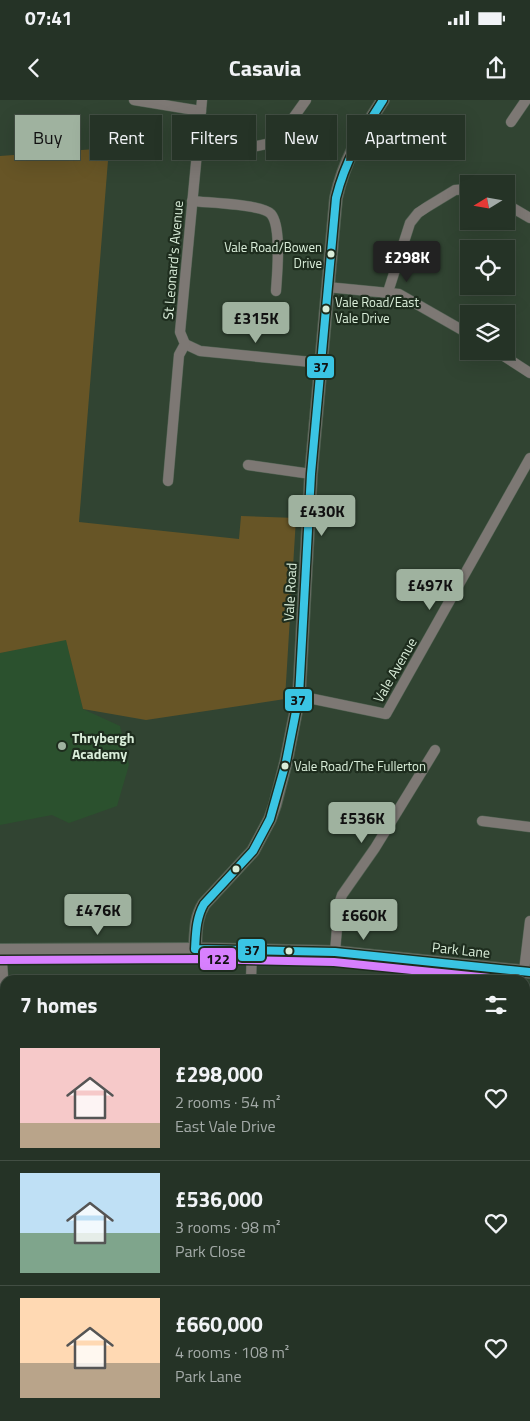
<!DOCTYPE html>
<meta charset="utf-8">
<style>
:root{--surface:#253326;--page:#313f32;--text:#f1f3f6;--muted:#a3aaa7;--line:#424e43;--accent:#9fb29f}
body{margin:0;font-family:"Titillium Web",sans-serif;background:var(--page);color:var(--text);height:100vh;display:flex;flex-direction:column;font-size:19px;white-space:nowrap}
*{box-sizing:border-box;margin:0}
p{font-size:16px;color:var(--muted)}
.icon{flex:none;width:28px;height:28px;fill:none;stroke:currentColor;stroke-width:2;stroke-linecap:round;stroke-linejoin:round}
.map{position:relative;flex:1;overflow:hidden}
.sheet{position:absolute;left:0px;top:875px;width:530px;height:446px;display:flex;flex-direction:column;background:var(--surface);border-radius:15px 15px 0 0;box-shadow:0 5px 20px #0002,0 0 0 1px var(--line)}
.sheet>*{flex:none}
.top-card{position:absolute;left:15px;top:15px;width:500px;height:45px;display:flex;gap:10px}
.needle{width:32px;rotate:259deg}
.fabs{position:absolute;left:460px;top:75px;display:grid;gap:10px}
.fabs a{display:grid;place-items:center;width:55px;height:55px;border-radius:0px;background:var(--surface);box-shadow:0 5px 20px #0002,0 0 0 1px var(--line);font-size:25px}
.price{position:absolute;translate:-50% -42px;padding:0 11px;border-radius:5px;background:var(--accent);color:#111;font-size:16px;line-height:32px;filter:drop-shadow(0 1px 2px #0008)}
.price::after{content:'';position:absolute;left:50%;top:30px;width:15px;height:11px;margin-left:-8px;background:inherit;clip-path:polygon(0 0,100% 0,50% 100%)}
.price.active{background:#222;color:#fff}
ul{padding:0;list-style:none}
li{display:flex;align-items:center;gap:15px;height:125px;padding:0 20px}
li+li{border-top:1px solid var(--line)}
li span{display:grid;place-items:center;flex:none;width:140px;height:100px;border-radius:0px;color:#555}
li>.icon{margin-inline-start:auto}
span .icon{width:60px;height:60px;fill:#fffc;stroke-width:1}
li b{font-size:21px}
h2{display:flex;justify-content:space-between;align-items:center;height:60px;padding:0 20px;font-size:21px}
.pill{padding:0 18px;border-radius:0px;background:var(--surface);box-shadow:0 5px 20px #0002,0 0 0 1px var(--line);font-size:18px;line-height:45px}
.pill.active{background:var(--accent);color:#111}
.status{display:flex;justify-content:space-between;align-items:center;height:35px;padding:0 25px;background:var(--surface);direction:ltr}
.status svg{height:14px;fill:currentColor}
header{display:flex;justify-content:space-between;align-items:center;height:65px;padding:0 20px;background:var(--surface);font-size:22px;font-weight:700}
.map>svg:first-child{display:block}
</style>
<div class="status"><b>07:41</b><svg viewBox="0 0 49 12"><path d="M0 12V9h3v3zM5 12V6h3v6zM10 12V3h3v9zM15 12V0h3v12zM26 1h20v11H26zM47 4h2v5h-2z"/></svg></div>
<header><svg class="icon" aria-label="back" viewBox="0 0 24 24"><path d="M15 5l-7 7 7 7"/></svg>Casavia<svg class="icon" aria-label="share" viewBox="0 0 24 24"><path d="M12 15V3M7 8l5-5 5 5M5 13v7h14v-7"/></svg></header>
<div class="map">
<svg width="530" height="1321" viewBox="0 0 530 1321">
<rect width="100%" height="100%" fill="#314432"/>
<path fill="#2b512e" d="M66 539 83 609 120 626 129 665 117 706 69 723 52 715 0 725V553Z"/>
<path fill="#675526" d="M109 48 79 422 239 439 241 416 296 418 285 599 146 620 83 609 66 540 0 553V56Z"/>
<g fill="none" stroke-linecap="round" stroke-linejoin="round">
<defs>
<g id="minor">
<path d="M134 0 201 11"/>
<path d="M511 22 526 0"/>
<path d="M197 49 248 48 276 42 306 0"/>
<path d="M192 101C208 103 262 104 271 114 282 127 277 174 276 191"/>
<path d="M506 104 530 118"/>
<path d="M327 187 399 194 469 234"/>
<path d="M388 192 410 123 418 113 427 107 455 90 469 89"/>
<path d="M185 244 200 251 321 263"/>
<path d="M496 251 530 273"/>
<path d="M248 365 311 374"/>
<path d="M168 381 179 255 185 244 180 232 202 0"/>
<path d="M299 596 386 614 530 358"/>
<path d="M482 721 530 727"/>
<path d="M1 850 5 902"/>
<path d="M335 852 339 804 342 795 375 748 435 650"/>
<path d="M524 871 530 821"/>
<path d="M251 880 252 850"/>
<path d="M0 919H5"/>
<path d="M525 1002 530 1003"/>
<path d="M525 1112 530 1113"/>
<path d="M525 1216 530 1218"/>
<path d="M480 1316 488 1321"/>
<path d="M232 1321 233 1316"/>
</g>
<g id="tertiary">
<path d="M195 849C196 832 195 818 204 804L253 751 270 719 275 705 286 662 299 596 311 374 336 98C345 57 361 34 383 0"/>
<path d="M0 850 195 849 335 852 530 872"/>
</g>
<g id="primary">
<path d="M0 1204 5 1207"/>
<path d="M209 1316 218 1321"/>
</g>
</defs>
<use href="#minor" stroke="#516152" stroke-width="11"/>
<use href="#tertiary" stroke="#516152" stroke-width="14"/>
<use href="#primary" stroke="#516152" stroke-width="16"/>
<use href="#minor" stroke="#7d7874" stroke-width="10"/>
<use href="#tertiary" stroke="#7d7874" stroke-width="12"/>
<use href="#primary" stroke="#787971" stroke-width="15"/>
<defs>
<path id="bus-1" d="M383 0C363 31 345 61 336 98L311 374 299 596 286 662 270 719 253 751 204 804C196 818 196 833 195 849L335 852 530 872"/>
<path id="bus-2" d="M0 860 195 859 334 862 510 880"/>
</defs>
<use href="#bus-1" stroke="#1e2d1e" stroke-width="11"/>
<use href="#bus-2" stroke="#1e2d1e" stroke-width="11"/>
<use href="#bus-1" stroke="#3ac5e4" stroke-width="8"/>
<use href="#bus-2" stroke="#d880ff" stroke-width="8"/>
</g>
<g fill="#daeeda" stroke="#1e2d1e" stroke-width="2">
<circle cx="331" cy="154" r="4.5"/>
<circle cx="326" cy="209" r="4.5"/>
<circle cx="285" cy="666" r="4.5"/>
<circle cx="236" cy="769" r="4.5"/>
<circle cx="289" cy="851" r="4.5"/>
</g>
<circle fill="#9fb29f" stroke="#1e2d1e" stroke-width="2" cx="62" cy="646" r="5"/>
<g text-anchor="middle" stroke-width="4.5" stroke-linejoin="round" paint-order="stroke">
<g font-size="13" fill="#daeeda" stroke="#1e2d1e" text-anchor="start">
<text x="322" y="152" text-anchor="end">Vale Road/Bowen<tspan x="322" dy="16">Drive</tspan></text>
<text x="335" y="207">Vale Road/East<tspan x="335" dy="16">Vale Drive</tspan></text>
<text x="294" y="671">Vale Road/The Fullerton</text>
</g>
<g font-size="14" fill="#daeeda" stroke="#1e2d1e">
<text transform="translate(173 160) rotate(-85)" y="5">St Leonard's Avenue</text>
<text transform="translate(290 492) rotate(-87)" y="5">Vale Road</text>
<text transform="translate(395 570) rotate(-60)" y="5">Vale Avenue</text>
<text transform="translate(461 850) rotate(6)" y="5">Park Lane</text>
</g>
<g font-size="14" font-weight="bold" fill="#daeeda" stroke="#1e2d1e" text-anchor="start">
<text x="72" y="643">Thrybergh<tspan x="72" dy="16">Academy</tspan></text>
</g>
</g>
<g stroke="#1e2d1e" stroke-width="2">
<rect x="306" y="255" width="29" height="24" rx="5" fill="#3ac5e4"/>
<rect x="284" y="588" width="29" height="24" rx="5" fill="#3ac5e4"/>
<rect x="237" y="838" width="29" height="24" rx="5" fill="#3ac5e4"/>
<rect x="199" y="847" width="38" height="24" rx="5" fill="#d880ff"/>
</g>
<g font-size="14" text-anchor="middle" font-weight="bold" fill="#111">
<text x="321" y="272">37</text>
<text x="298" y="605">37</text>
<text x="252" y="855">37</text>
<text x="218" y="864">122</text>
</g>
</svg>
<div class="fabs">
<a><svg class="needle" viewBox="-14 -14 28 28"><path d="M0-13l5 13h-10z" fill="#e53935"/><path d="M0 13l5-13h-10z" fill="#a3aaa7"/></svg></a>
<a><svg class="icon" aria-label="locate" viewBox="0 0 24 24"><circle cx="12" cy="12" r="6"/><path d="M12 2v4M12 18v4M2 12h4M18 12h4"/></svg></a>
<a><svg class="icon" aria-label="layers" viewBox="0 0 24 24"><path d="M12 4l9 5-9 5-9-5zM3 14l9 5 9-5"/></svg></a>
</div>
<b class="price active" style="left:407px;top:183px">£298K</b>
<b class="price" style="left:256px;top:244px">£315K</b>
<b class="price" style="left:322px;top:437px">£430K</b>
<b class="price" style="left:430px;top:511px">£497K</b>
<b class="price" style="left:362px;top:744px">£536K</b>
<b class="price" style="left:98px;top:836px">£476K</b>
<b class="price" style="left:364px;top:841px">£660K</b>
<div class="top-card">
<a class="pill active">Buy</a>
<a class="pill">Rent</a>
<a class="pill">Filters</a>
<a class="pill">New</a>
<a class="pill">Apartment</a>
</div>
<section class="sheet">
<h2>7 homes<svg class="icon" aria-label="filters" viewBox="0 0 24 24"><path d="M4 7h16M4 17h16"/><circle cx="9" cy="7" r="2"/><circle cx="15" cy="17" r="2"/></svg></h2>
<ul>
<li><span style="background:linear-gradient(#f6c9c9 75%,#b9a48a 0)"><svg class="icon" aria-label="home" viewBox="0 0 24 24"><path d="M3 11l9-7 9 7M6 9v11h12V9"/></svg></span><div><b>£298,000</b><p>2 rooms · 54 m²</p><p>East Vale Drive</p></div><svg class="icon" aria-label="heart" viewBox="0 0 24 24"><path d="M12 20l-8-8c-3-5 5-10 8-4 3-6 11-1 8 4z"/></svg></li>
<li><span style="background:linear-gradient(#bfe0f5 60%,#7fa58c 0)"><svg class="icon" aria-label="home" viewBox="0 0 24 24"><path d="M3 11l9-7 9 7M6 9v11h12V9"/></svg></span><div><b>£536,000</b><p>3 rooms · 98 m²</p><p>Park Close</p></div><svg class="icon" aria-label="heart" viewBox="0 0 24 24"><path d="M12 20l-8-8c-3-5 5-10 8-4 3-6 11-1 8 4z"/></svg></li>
<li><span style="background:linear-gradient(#ffd9b3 65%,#b9a48a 0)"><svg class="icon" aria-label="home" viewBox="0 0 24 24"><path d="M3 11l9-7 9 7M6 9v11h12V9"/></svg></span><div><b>£660,000</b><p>4 rooms · 108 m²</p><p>Park Lane</p></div><svg class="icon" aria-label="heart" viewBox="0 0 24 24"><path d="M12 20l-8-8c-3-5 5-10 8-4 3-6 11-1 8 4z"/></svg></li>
</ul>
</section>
</div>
